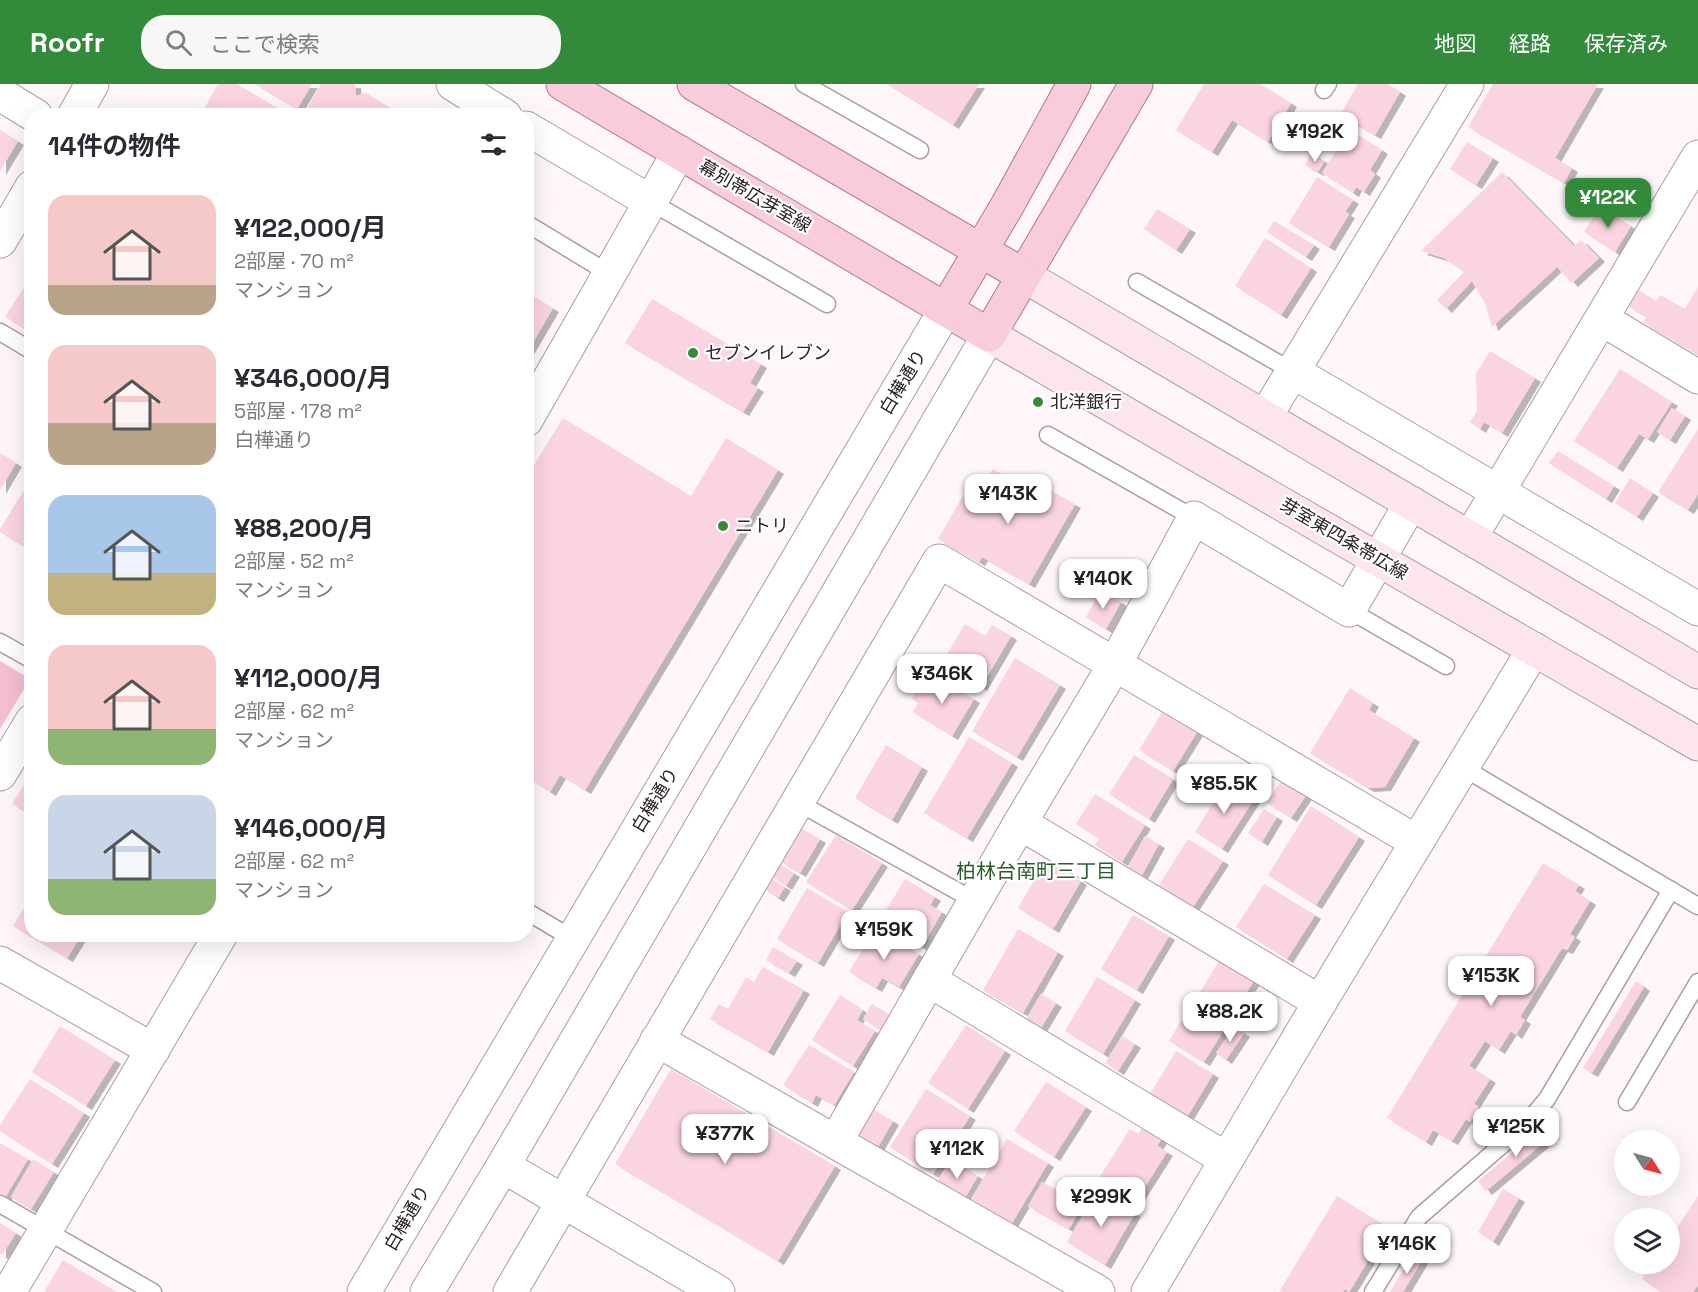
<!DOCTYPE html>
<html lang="ja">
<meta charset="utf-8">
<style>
:root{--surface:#fff;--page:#f7f7f7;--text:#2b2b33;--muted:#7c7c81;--accent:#328a3a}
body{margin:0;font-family:"Space Grotesk","Noto Sans JP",sans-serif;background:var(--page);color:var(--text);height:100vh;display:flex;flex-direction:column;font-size:22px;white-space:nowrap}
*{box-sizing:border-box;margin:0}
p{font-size:20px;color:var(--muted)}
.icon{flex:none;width:33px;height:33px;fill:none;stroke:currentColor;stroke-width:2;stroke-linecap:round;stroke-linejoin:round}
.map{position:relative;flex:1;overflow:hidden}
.panel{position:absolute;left:24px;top:24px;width:510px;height:834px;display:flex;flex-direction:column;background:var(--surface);border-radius:24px;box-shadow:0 6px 24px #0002}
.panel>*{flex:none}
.needle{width:39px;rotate:126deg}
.tools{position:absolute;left:1614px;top:1046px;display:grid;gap:12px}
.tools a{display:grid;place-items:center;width:66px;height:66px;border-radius:50%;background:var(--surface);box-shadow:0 6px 24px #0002;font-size:30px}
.price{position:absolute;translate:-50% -51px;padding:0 14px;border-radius:12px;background:#fff;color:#222;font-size:20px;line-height:39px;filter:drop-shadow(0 2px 3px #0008)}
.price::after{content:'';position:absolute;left:50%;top:36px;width:18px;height:14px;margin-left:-9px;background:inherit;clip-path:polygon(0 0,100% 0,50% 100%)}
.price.on{background:var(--accent);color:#fff}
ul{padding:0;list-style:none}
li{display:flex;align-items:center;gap:18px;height:150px;padding:0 24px}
li span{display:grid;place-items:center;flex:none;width:168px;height:120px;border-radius:18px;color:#555}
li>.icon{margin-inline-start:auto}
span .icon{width:72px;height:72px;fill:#fffc;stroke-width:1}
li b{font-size:26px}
h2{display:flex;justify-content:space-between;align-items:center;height:72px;padding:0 24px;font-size:26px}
header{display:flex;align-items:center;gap:36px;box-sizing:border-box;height:84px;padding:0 30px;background:var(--accent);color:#fff}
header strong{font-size:28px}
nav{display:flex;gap:33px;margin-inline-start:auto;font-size:21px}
.search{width:420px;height:54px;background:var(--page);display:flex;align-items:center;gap:15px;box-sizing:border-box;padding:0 21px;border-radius:24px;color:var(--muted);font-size:22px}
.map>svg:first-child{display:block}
</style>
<header>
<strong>Roofr</strong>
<div class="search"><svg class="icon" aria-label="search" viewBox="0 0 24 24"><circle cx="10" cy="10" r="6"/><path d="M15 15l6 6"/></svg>ここで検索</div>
<nav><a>地図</a><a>経路</a><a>保存済み</a></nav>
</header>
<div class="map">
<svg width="1698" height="1208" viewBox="0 0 1698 1208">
<defs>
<filter id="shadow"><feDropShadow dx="6" dy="4" stdDeviation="0" flood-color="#0004"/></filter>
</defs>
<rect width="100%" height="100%" fill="#fef6f8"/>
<path fill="#f5bfd2" d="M0 577 30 595 0 645Z"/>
<g fill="#fad4e1" filter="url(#shadow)">
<path d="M218 0H237L291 32H200Z"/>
<path d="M255 0H312L297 25Z"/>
<path d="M321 0H355L356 12 366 9 401 30 403 25 414 32H303Z"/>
<path d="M887 0H979L953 41Z"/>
<path d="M1204 0H1260L1291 19 1268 58 1232 36 1212 68 1176 46Z"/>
<path d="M1358 0H1388L1400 8 1375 51 1340 31Z"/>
<path d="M1493 0H1598L1555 74 1572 84 1564 99 1468 43Z"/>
<path d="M1337 38 1382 66 1370 86 1375 90 1364 108 1356 103 1353 109 1322 89 1336 67 1323 60Z"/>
<path d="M0 46 18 57 0 87Z"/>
<path d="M1467 58 1493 74 1476 101 1450 85Z"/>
<path d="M1312 69 1324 77 1318 88 1305 81Z"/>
<path d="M1502 88 1574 162 1581 156 1599 174 1572 199 1557 183 1492 243 1485 219 1472 197 1446 225 1437 216 1464 188 1444 174 1421 167Z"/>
<path d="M1317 93 1353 116 1345 128 1349 130 1329 163 1289 139Z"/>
<path d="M1600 123 1631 142 1615 168 1584 148Z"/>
<path d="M1157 125 1190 145 1176 166 1144 145Z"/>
<path d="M1274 137 1314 161 1306 173 1267 148Z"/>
<path d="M1265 154 1311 184 1281 231 1235 202Z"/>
<path d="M32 191V249L5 233Z"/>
<path d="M1698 203V271L1643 238 1647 233 1628 222 1638 206 1656 217 1660 211 1685 225Z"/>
<path d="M526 208 553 224 526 270Z"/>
<path d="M652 215 761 280 750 299 758 304 743 328 625 259Z"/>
<path d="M1490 267 1535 294 1502 349 1484 338 1480 345 1470 338 1477 327 1476 290Z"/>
<path d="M1620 285 1672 318 1648 355 1639 350 1617 384 1574 357Z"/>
<path d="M1672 324 1685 332 1670 356 1657 348Z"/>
<path d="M563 334 691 412 726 354 778 386 585 706 560 691 550 708 526 693V394Z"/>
<path d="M1698 345V410L1688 426 1658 408Z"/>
<path d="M1558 367 1614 402 1606 415 1549 379Z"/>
<path d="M0 369 16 379 0 406Z"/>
<path d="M993 385 1031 406 1035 398 1075 420 1029 500 982 473 979 478 938 455 963 412 974 418Z"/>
<path d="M32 393V467L0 448V445Z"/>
<path d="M1630 394 1653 409 1637 433 1615 419Z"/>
<path d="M1100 507 1121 518 1106 545 1086 533Z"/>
<path d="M965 540 985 552 992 541 1011 552 981 603 941 580Z"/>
<path d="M1015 574 1060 601 1017 673 972 647Z"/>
<path d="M935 592 974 615 952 652 913 628 918 619 912 615 921 600 928 604Z"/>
<path d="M1350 604 1373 619 1369 626 1414 654 1385 703 1368 704 1310 669Z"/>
<path d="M1163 627 1197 648 1173 687 1139 666Z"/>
<path d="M969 653 1012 679 967 754 924 729Z"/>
<path d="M886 661 922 683 892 736 855 714Z"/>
<path d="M1134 671 1173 695 1149 735 1109 710Z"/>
<path d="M32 688V731L12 720Z"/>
<path d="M1282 695 1307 710 1291 734 1267 719Z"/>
<path d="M1226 698 1254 715 1222 765 1195 748Z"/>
<path d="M1095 710 1145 741 1122 778 1095 761 1099 754 1076 740Z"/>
<path d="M1311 722 1359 753 1316 821 1268 791Z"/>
<path d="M1264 725 1277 733 1262 758 1248 749Z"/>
<path d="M801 744 820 755 800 789 781 778Z"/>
<path d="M836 751 882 779 852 826 806 798Z"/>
<path d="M1145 752 1159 760 1142 791 1128 783Z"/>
<path d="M1188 755 1223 777 1193 823 1159 801Z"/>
<path d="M1046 776 1081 797 1053 845 1018 824Z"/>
<path d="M1543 779 1579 801 1575 807 1590 817 1570 850 1575 853 1567 866 1562 864 1520 933 1525 936 1516 951 1511 947 1499 966 1485 957 1469 982 1490 995 1474 1020 1479 1023 1470 1038 1466 1035 1452 1057 1433 1046 1426 1058 1387 1034Z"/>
<path d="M779 780 794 789 786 802 771 792Z"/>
<path d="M769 793 785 803 778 814 762 804Z"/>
<path d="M905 795 935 813 930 821 942 828 922 863 879 838Z"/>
<path d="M1264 800 1315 831 1287 875 1236 843Z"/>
<path d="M32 802V850H82L67 874 13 842 27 819 23 817Z"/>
<path d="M807 804 848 828 818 879 777 855Z"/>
<path d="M1133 831 1169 852 1137 906 1101 885Z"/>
<path d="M875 845 919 870 899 903 882 894 876 904 849 888Z"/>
<path d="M1018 845 1058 868 1023 929 983 906Z"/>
<path d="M773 863 797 877 789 889 766 876Z"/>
<path d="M1221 874 1255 895 1231 934 1197 913Z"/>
<path d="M763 883 804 906 768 968 710 935 719 920 728 925 746 893 754 898Z"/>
<path d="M1097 893 1135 916 1103 970 1065 947Z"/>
<path d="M1636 897 1644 903 1592 989 1583 984Z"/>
<path d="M1254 907 1268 915 1253 939 1239 930Z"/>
<path d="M1041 910 1056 919 1041 944 1026 935Z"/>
<path d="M840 911 863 926 857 936 875 947 853 982 812 956Z"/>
<path d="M1193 917 1228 939 1204 978 1169 957Z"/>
<path d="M872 920 890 931 880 946 863 935Z"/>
<path d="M966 941 1005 967 968 1025 928 999Z"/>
<path d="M60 942 115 976 86 1022 32 988Z"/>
<path d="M1234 943 1244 949 1226 976 1216 969Z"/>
<path d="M1122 952 1135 960 1118 987 1105 979Z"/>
<path d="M809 961 854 988 834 1021 816 1011 812 1019 783 1001Z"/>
<path d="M1176 967 1213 990 1187 1033 1150 1010Z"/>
<path d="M671 985 835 1082 778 1177 615 1080Z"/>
<path d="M30 995 84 1029 52 1080 0 1047V1041Z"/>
<path d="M1046 998 1086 1023 1054 1073 1014 1047Z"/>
<path d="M926 1005 970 1032 933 1090 890 1063Z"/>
<path d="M871 1024 893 1037 878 1063 856 1049Z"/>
<path d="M1545 1041 1553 1051 1486 1107 1478 1097Z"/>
<path d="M1143 1042 1162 1054 1157 1062 1167 1068 1134 1120 1097 1097 1130 1045 1138 1050Z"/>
<path d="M1007 1055 1048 1079 1012 1139 971 1115Z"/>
<path d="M0 1059 28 1075 6 1112 0 1109Z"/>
<path d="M33 1075 54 1088 31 1125 11 1113Z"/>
<path d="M951 1076 978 1092 963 1117 936 1100Z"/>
<path d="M1042 1098 1083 1120 1069 1145 1028 1122Z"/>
<path d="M1503 1105 1519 1114 1493 1158 1478 1148Z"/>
<path d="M1097 1107 1135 1129 1105 1181 1067 1158Z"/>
<path d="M1337 1112 1384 1141 1371 1161 1376 1164 1349 1208 1345 1205 1343 1208H1279Z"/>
<path d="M1698 1112V1201L1693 1208H1660L1642 1195 1653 1179H1670V1154Z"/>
<path d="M0 1139 16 1149 2 1171 0 1170Z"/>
<path d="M1413 1170 1422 1176 1403 1208H1390Z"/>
<path d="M63 1176 117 1208H44Z"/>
</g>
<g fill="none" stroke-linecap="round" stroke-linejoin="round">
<defs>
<g id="service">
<path d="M804 0 920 66"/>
<path d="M1324 6 1328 0"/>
<path d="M651 118 827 220"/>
<path d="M526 139 610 190"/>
<path d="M1137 198 1292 287"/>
<path d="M0 248 32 267"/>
<path d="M1048 351 1194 434"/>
<path d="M1349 526 1446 582"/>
<path d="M0 558 32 576"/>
<path d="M1462 683 1698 822"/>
<path d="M797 718 975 817"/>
<path d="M526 827 573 855"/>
<path d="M1627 1018 1698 898"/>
<path d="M0 1120 153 1208"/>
<path d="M1373 1208 1419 1133 1525 1041 1547 1015 1671 806"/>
</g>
<g id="minor">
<path d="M453 0 505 32"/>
<path d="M0 10 36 32"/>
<path d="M74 32 92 0"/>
<path d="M526 44 651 118"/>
<path d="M0 157 32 103"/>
<path d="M1602 235 1698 293"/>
<path d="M1292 287 1698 525"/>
<path d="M1265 333 1467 0"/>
<path d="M526 336 679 68"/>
<path d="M1470 454 1698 73"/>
<path d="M0 690 32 637"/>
<path d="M1020 739 1320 918"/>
<path d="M0 879 153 966"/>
<path d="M929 896 1226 1075"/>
<path d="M657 956 1098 1208"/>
<path d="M836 1057 1020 739 1115 580 1194 434 1349 526 1411 419"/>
<path d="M503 1082 718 1208"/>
<path d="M9 1208 221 850"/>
<path d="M510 1208 939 477 1417 758"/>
<path d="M1148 1208 1320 918 1534 565"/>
</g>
<g id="tertiary">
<path d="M364 1208 946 225"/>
<path d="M427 1208 503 1082 989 251"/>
</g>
<g id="secondary">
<path d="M1023 191 1698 588"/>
<path d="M989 251 1698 660"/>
</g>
<g id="primary">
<path d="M563 0 989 251 1136 0"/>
<path d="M694 0 1023 191"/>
<path d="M946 225 1007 122 1074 0"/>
</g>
</defs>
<use href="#service" stroke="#af9ca3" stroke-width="19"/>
<use href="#minor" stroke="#af9ca3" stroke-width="35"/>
<use href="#tertiary" stroke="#af9ca3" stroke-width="35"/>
<use href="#secondary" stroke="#af9ca3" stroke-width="35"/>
<use href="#primary" stroke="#ae7a8e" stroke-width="35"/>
<use href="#service" stroke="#fff" stroke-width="16"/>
<use href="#minor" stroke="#fff" stroke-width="33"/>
<use href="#tertiary" stroke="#fff" stroke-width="33"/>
<use href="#secondary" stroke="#fce5ee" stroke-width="33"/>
<use href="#primary" stroke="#f8cbdd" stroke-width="33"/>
</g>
<g fill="#328a3a" stroke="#fff" stroke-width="2">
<circle cx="693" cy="269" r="6"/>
<circle cx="1038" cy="318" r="6"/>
<circle cx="723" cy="442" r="6"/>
</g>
<g text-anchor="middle" stroke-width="4.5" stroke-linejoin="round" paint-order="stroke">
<g font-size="18" fill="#2c2427" stroke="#fff">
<text transform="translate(755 112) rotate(30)" y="6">幕別帯広芽室線</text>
<text transform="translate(903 298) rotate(-59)" y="6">白樺通り</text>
<text transform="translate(1344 455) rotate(30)" y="6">芽室東四条帯広線</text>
<text transform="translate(655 716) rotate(-59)" y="6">白樺通り</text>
<text transform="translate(407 1134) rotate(-60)" y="6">白樺通り</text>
</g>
<g font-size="18" fill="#2c2427" stroke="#fff" text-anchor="start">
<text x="705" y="275">セブンイレブン</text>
<text x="1050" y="324">北洋銀行</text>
<text x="735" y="448">ニトリ</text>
</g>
<g font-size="20" fill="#265d2a" stroke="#fff">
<text x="1036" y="794">柏林台南町三丁目</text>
</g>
</g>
</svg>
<div class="tools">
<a><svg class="needle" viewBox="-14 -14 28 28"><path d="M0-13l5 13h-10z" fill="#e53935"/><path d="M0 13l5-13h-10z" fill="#7c7c81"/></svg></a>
<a><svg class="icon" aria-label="layers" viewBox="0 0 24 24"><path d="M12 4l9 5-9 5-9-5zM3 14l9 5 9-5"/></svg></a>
</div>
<b class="price" style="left:1315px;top:79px">¥192K</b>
<b class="price on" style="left:1608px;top:145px">¥122K</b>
<b class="price" style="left:1008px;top:441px">¥143K</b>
<b class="price" style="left:1103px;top:526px">¥140K</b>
<b class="price" style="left:942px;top:621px">¥346K</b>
<b class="price" style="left:1224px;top:731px">¥85.5K</b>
<b class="price" style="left:884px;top:877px">¥159K</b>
<b class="price" style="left:1491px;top:923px">¥153K</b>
<b class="price" style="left:1230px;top:959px">¥88.2K</b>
<b class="price" style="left:1516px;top:1074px">¥125K</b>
<b class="price" style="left:725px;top:1081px">¥377K</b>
<b class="price" style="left:957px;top:1096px">¥112K</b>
<b class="price" style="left:1101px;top:1144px">¥299K</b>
<b class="price" style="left:1407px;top:1191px">¥146K</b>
<section class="panel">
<h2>14件の物件<svg class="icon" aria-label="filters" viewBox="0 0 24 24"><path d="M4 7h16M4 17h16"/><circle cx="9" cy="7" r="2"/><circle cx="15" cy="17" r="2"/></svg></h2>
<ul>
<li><span style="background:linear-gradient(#f6c9c9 75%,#b9a48a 0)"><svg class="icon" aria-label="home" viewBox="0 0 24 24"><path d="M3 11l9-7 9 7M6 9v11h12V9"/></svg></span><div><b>¥122,000/月</b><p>2部屋 · 70 m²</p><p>マンション</p></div></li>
<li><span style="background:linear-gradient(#f6c9c9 65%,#b9a48a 0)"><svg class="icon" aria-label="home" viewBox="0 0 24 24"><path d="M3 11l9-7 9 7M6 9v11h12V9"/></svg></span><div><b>¥346,000/月</b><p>5部屋 · 178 m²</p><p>白樺通り</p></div></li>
<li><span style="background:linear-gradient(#a9c7e8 65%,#c2b280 0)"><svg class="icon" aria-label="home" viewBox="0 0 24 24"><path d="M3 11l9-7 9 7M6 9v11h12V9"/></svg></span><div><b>¥88,200/月</b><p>2部屋 · 52 m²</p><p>マンション</p></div></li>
<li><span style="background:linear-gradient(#f6c9c9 70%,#8fb573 0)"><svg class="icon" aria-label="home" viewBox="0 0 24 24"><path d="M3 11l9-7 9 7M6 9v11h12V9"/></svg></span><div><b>¥112,000/月</b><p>2部屋 · 62 m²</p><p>マンション</p></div></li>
<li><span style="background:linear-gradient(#c9d6e8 70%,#8fb573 0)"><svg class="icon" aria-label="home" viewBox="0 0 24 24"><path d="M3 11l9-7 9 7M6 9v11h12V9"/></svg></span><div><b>¥146,000/月</b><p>2部屋 · 62 m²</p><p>マンション</p></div></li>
</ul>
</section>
</div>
